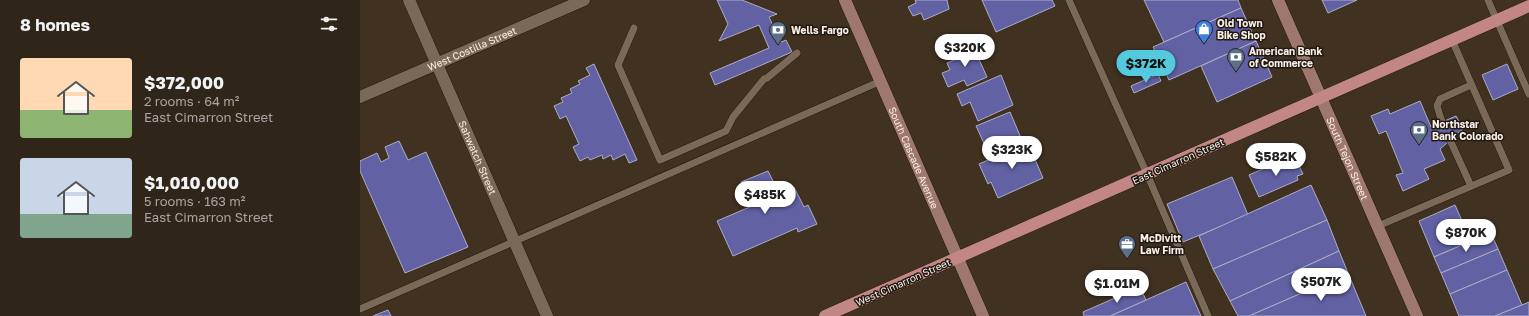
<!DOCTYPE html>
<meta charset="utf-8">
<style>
:root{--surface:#302519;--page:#3c3126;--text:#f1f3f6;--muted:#a8a5a2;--accent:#55cadf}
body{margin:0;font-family:"Golos Text",sans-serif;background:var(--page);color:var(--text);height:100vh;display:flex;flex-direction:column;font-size:15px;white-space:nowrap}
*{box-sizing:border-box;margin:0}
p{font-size:13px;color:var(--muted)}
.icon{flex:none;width:22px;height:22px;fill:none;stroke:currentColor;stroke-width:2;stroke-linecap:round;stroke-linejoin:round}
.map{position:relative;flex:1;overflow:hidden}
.drawer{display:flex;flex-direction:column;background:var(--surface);width:360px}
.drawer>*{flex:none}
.price{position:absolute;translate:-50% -34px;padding:0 9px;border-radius:14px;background:#fff;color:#222;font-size:13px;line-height:26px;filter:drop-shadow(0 1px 2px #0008)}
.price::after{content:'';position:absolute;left:50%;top:24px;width:12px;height:9px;margin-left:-6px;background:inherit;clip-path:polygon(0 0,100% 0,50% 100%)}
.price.on{background:var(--accent);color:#111}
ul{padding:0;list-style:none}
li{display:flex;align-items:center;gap:12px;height:100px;padding:0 20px}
li span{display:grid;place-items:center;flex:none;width:112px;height:80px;border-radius:4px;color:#555}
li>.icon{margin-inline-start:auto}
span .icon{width:48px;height:48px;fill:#fffc;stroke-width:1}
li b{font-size:17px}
h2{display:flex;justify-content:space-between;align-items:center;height:48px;padding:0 20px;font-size:17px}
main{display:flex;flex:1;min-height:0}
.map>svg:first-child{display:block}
</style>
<main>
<section class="drawer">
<h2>8 homes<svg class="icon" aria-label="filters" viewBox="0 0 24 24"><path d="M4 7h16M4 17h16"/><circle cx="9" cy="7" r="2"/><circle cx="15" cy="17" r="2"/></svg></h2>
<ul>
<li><span style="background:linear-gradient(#ffd9b3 65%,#8fb573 0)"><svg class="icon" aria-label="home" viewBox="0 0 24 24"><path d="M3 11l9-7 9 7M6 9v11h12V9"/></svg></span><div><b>$372,000</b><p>2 rooms · 64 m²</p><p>East Cimarron Street</p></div></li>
<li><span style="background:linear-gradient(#c9d6e8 70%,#7fa58c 0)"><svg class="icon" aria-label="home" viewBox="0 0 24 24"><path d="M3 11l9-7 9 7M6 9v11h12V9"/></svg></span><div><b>$1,010,000</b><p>5 rooms · 163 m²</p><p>East Cimarron Street</p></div></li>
</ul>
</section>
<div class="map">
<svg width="1169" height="316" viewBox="0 0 1169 316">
<rect width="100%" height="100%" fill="#403121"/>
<g fill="#6161a3" stroke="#acaec5">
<path d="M357 0H382L417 14 409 17 421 42 426 40 432 52 355 85 350 73 409 48 399 25 359 41 368 24Z"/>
<path d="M555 0H587L589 9 564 20 561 13 553 16 548 7 556 3Z"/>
<path d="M622 0H692L695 6 636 32Z"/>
<path d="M784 0H878L881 8 804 42Z"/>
<path d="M962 0H997L968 13Z"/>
<path d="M881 8 896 41 809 80 793 47Z"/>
<path d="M896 41 912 77 857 102 841 66Z"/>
<path d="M612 44 627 77 607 86 604 80 588 87 582 73 590 70 587 63 594 60 591 53Z"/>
<path d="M234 64 277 160 269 163 265 154 253 160 251 155 243 159 242 155 230 160 228 157 220 161 213 147 219 144 206 116 200 119 194 106 203 102 201 98 212 93 210 89 220 84 218 81 230 75 226 68Z"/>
<path d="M1147 64 1158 89 1133 100 1122 75Z"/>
<path d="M798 74 801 81 774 93 771 86Z"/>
<path d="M641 75 653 105 618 121 610 102 602 106 597 94Z"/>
<path d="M1060 101 1071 127 1096 116 1103 129 1080 149 1085 160 1064 169 1069 179 1043 191 1036 175 1043 173 1026 131 1019 134 1011 116 1028 109 1030 114Z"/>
<path d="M650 112 661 138 628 152 616 126Z"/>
<path d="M39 141 48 160 66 152 108 247 45 273 0 171V161L17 153 21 162 29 158 25 147Z"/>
<path d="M668 143 683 178 638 198 631 182 628 184 619 164Z"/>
<path d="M930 157 933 163 937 162 943 174 937 176 938 180 899 197 889 175Z"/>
<path d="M408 171 419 193 434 187 444 207 448 205 457 224 438 232 437 228 373 256 357 221 392 206 381 182Z"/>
<path d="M872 177 888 215 823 242 807 204Z"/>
<path d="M951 185 967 220 853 269 839 236Z"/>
<path d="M1095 205 1111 241 1074 257 1059 221Z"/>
<path d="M967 220 979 251 870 301 853 269Z"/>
<path d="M1131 233 1138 249 1081 273 1074 257Z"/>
<path d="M1138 249 1147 270 1090 294 1081 273Z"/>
<path d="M979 251 988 273 889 316H878L870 301Z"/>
<path d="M1147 270 1162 305 1135 316H1099L1090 294Z"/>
<path d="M988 273 1006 316H889Z"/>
<path d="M826 282 841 316H750L786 300Z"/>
<path d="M780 287 786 300 750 316H724L723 312Z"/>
<path d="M1169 302V316H1135L1162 305Z"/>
<path d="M28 310 31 316H13Z"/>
</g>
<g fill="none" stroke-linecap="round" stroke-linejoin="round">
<defs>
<g id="lane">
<path d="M709 0 787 174 848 316"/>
<path d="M1128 0 1169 94"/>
<path d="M274 28 258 65 300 160 366 131 373 117 404 79"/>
<path d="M407 78 437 53"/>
<path d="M1082 122 1077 106 1080 99 1111 85"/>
<path d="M1090 140 1111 186"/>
<path d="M1018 226 1149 170 1092 40"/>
<path d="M0 309 521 81"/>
</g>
<g id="street">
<path id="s1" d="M49 0 187 316"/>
<path id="s2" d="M0 97 224 0"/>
</g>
<g id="secondary">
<path id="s3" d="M485 0 623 316"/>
<path id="s4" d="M918 0 1057 316"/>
</g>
<path id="primary" d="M465 316 1169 6"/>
</defs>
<use href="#lane" stroke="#26180a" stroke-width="8"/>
<use href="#street" stroke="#26180a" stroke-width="13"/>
<use href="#secondary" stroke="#26180a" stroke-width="13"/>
<use href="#primary" stroke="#26180a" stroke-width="13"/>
<use href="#lane" stroke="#7b6958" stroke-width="7"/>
<use href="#street" stroke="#7b6958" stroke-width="12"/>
<use href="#secondary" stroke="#9e786e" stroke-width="12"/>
<use href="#primary" stroke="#c28684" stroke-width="12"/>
</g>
<defs>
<symbol id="shop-pin" viewBox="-11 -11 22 30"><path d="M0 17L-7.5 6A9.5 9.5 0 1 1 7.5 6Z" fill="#3f7fe0" stroke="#211a13"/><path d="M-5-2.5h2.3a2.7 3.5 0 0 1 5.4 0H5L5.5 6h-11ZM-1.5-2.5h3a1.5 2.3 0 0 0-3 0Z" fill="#fff"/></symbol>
<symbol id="bank-pin" viewBox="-11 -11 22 30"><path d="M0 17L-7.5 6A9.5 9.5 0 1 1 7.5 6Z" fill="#5c6f8a" stroke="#211a13"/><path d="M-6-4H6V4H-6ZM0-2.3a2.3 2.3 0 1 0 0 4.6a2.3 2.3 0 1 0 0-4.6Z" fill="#fff"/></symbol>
<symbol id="office-pin" viewBox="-11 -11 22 30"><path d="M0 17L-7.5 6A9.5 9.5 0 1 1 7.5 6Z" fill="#5c6f8a" stroke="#211a13"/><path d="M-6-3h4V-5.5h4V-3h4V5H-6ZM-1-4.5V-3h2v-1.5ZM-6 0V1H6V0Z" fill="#fff"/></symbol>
</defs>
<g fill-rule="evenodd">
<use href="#shop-pin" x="834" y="19" width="20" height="27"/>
<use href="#bank-pin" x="408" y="20" width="20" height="27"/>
<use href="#bank-pin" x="866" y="47" width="20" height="27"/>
<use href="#bank-pin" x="1049" y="120" width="20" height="27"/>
<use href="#office-pin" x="757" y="234" width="20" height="27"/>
</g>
<g text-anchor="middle" stroke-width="3" stroke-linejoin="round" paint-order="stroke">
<g font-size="10" font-weight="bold" fill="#f9efe5" stroke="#211a13" text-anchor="start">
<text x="857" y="27">Old Town<tspan x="857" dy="12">Bike Shop</tspan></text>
<text x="431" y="34">Wells Fargo</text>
<text x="889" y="55">American Bank<tspan x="889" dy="12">of Commerce</tspan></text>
<text x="1072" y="128">Northstar<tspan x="1072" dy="12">Bank Colorado</tspan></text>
<text x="780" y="242">McDivitt<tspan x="780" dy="12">Law Firm</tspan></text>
</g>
<g font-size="10" fill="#f9efe5" stroke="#211a13">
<text dy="4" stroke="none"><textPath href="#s2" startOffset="122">West Costilla Street</textPath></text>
<text dy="4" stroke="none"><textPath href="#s1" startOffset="172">Sahwatch Street</textPath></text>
<text dy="4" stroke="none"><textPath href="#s3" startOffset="172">South Cascade Avenue</textPath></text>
<text dy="4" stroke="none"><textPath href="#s4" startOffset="173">South Tejon Street</textPath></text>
<text transform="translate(818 161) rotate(-24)" y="4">East Cimarron Street</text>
<text transform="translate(543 282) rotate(-24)" y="4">West Cimarron Street</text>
</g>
</g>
</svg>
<b class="price" style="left:605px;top:68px">$320K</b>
<b class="price on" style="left:786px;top:84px">$372K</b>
<b class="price" style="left:652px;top:170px">$323K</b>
<b class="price" style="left:916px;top:177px">$582K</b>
<b class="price" style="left:405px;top:215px">$485K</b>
<b class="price" style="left:1106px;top:253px">$870K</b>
<b class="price" style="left:961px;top:302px">$507K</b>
<b class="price" style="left:757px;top:304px">$1.01M</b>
</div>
</main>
